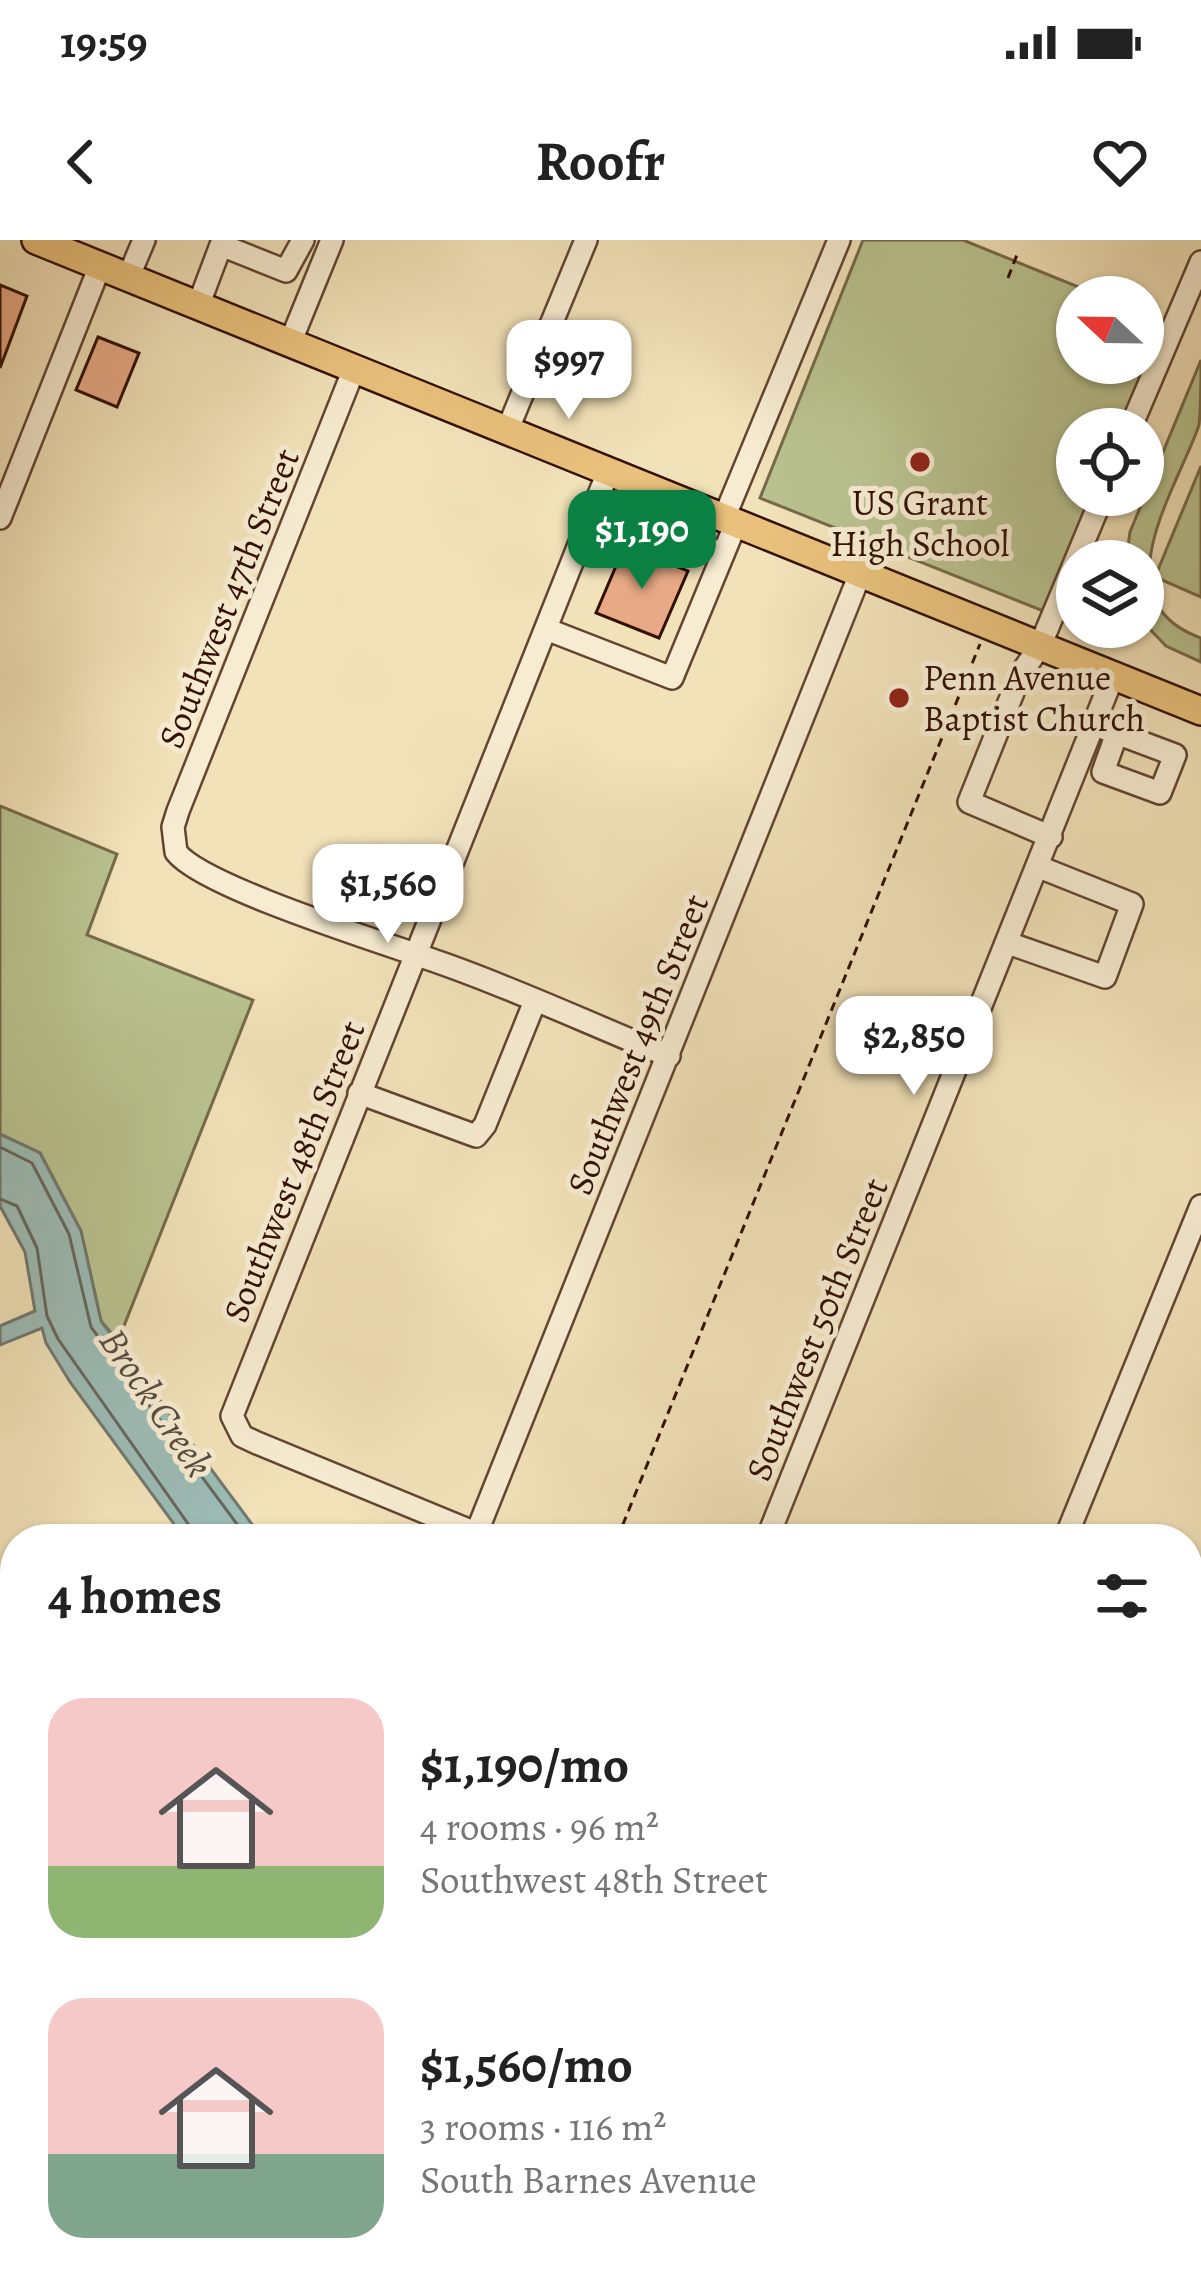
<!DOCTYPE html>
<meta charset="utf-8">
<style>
:root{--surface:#fff;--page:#f2f2f2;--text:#222;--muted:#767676;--accent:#0b8043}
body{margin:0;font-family:Alegreya,serif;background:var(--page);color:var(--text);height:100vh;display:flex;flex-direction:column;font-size:45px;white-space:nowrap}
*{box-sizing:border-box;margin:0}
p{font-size:39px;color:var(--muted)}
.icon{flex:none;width:66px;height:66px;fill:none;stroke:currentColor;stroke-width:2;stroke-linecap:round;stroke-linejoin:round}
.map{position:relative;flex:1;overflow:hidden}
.side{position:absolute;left:0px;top:1284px;width:1203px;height:771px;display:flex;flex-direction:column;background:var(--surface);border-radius:48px 48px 0 0;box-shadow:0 3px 9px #0004}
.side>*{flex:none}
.needle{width:78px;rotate:292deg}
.controls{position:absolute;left:1056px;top:36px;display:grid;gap:24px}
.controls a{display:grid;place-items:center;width:108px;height:108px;border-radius:50%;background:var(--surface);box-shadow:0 3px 9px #0004;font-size:60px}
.price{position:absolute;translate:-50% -102px;padding:0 27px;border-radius:24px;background:#fff;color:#222;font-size:39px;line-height:78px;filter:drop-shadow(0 3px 6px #0008)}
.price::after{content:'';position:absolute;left:50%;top:72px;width:36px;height:27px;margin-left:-18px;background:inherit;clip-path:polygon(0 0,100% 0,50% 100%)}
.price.selected{background:var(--accent);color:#fff}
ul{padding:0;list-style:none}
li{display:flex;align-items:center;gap:36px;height:300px;padding:0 48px}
li span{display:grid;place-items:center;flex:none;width:336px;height:240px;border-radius:36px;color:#555}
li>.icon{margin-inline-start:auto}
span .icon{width:144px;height:144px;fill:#fffc;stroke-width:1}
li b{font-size:51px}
h2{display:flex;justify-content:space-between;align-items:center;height:144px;padding:0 48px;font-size:51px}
.status{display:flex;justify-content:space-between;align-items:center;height:84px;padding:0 60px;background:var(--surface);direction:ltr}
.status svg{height:33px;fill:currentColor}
header{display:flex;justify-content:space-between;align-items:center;height:156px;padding:0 48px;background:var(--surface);font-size:54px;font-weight:600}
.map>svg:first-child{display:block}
</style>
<div class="status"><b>19:59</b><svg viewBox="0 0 49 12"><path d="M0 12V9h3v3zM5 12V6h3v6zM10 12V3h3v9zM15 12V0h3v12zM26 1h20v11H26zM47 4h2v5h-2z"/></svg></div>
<header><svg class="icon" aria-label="back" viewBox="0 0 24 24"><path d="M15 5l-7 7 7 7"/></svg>Roofr<svg class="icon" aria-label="heart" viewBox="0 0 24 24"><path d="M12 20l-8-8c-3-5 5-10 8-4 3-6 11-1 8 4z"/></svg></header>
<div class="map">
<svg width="1201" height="2053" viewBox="0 0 1201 2053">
<rect width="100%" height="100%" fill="#f2e2b9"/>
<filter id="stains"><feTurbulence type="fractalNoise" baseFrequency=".00167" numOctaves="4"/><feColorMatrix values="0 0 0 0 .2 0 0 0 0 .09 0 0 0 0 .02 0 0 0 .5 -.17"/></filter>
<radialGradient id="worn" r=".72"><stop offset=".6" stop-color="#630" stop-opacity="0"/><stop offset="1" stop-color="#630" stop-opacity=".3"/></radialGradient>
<g fill="#b9c390" stroke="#766a4a" stroke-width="3">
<path d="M863 0H963L1103 57H1077V123H1143V73L1156 79 1162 88 1121 189H1077V255H1094L1046 372 760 258Z"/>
<path d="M1201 120C1201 140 1201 166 1199 185 1177 250 1098 361 1201 398V422L1166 406 1143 382V321H1126L1130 292Z"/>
<path d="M1201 226V357L1155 337Z"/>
<path d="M0 566 117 614 87 695 253 760 118 1101 101 1081 81 991 40 913 0 894Z"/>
</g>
<path fill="#9cbcb6" stroke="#72786f" stroke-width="3" d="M0 894 40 913 81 991 101 1081 263 1299H185L70 1142 46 1103 42 1088 0 1105V1086L35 1071 25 1012 0 966Z"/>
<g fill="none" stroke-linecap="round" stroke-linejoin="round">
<g stroke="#67665d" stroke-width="3">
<path d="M0 907 32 923 69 994 91 1087 248 1299"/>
<path d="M0 959 17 966 37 1008 47 1076 58 1099 191 1288 193 1299"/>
</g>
</g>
<g fill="#e8aa86" stroke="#321104" stroke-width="3">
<path d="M0 45 27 56 0 128Z"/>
<path d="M98 97 139 113 117 167 76 150Z"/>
<path d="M625 305 688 331 659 398 596 373Z"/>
</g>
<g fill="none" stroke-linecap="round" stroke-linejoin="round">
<defs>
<g id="minor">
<path d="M128 38 144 0"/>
<path d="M198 66 221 5 286 31 303 0"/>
<path d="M290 103 332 0"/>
<path d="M354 129 178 571 173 587 176 612C202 647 388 704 438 722 516 749 592 785 669 816"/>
<path d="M1130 189 1201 22"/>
<path d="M507 191 586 0"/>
<path d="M0 278 100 26"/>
<path d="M724 278 839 0"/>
<path d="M589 280 605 285 628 277 723 314"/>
<path d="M546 389 672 438 736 283"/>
<path d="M1095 485 1175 515 1160 553 1103 532 1117 493"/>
<path d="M1051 597 969 562 1020 435 1040 406 1103 255"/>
<path d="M1008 703 1105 737 1132 664 1039 627"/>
<path d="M359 853 476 896 485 885 535 761"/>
<path d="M474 1299 860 334"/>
<path d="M490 1299 257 1203 242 1196 232 1176 608 232"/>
<path d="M767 1299 1113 436"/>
<path d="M1065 1299 1201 966"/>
<path d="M1188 1580 1201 1585"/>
<path d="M0 1655 15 1661"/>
<path d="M0 1749 15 1712"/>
<path d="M1188 1862 1201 1867"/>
<path d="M953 2040 986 2053"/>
<path d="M174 2053 179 2040"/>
<path d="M466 2053 471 2040"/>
<path d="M760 2053 765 2040"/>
<path d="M1094 2053 1099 2040"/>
</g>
<path id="major" d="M36 0 1201 471"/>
</defs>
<use href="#minor" stroke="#624531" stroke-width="26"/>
<use href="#major" stroke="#321104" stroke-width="32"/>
<g stroke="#321104" stroke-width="3" stroke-dasharray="9 6" stroke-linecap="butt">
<path d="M1008 38 1018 12"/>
<path d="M617 1299 980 404"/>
</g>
<use href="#minor" stroke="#f7ecd2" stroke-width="21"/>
<use href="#major" stroke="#e9c17c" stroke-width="27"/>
</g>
<g fill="#8f2418" stroke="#f7ecd2" stroke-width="4.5">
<circle cx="920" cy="222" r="12"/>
<circle cx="899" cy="458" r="12"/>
</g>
<g text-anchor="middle" stroke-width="10" stroke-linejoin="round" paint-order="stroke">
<g font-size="36" fill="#321104" stroke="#f7ecd2">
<text x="920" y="275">US Grant<tspan x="920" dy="41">High School</tspan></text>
<text x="923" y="450" text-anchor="start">Penn Avenue<tspan x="923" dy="41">Baptist Church</tspan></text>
</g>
<g font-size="36" fill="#321104" stroke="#f7ecd2">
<text transform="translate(228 358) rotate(-68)" y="13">Southwest 47th Street</text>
<text transform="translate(637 804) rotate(-68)" y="13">Southwest 49th Street</text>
<text transform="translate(293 931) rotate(-68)" y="13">Southwest 48th Street</text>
<text transform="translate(816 1089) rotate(-68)" y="13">Southwest 50th Street</text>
</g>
<g font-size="39" font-style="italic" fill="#574d42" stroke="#f7ecd2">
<text transform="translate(157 1162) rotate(56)" y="14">Brock Creek</text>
</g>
</g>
<rect width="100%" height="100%" filter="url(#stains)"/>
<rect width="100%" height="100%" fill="url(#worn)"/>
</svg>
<div class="controls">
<a><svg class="needle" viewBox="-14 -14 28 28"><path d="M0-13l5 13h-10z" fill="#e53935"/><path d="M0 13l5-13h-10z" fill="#767676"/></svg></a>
<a><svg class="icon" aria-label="locate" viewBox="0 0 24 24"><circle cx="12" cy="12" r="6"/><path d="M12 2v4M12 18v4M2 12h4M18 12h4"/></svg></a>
<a><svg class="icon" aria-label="layers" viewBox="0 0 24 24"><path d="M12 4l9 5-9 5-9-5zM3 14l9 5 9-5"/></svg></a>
</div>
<b class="price" style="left:569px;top:182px">$997</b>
<b class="price selected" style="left:642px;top:352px">$1,190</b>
<b class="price" style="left:388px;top:706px">$1,560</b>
<b class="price" style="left:914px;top:858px">$2,850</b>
<section class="side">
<h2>4 homes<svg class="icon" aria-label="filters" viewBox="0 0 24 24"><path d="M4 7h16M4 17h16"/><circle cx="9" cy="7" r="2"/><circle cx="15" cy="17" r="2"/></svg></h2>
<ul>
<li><span style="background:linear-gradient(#f6c9c9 70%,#8fb573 0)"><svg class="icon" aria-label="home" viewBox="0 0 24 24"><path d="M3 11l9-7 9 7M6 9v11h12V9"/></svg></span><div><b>$1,190/mo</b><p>4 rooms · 96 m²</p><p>Southwest 48th Street</p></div></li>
<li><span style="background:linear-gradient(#f6c9c9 65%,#7fa58c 0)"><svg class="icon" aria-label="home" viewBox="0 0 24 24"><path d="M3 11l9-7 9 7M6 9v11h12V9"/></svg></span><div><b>$1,560/mo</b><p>3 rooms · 116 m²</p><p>South Barnes Avenue</p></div></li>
</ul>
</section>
</div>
